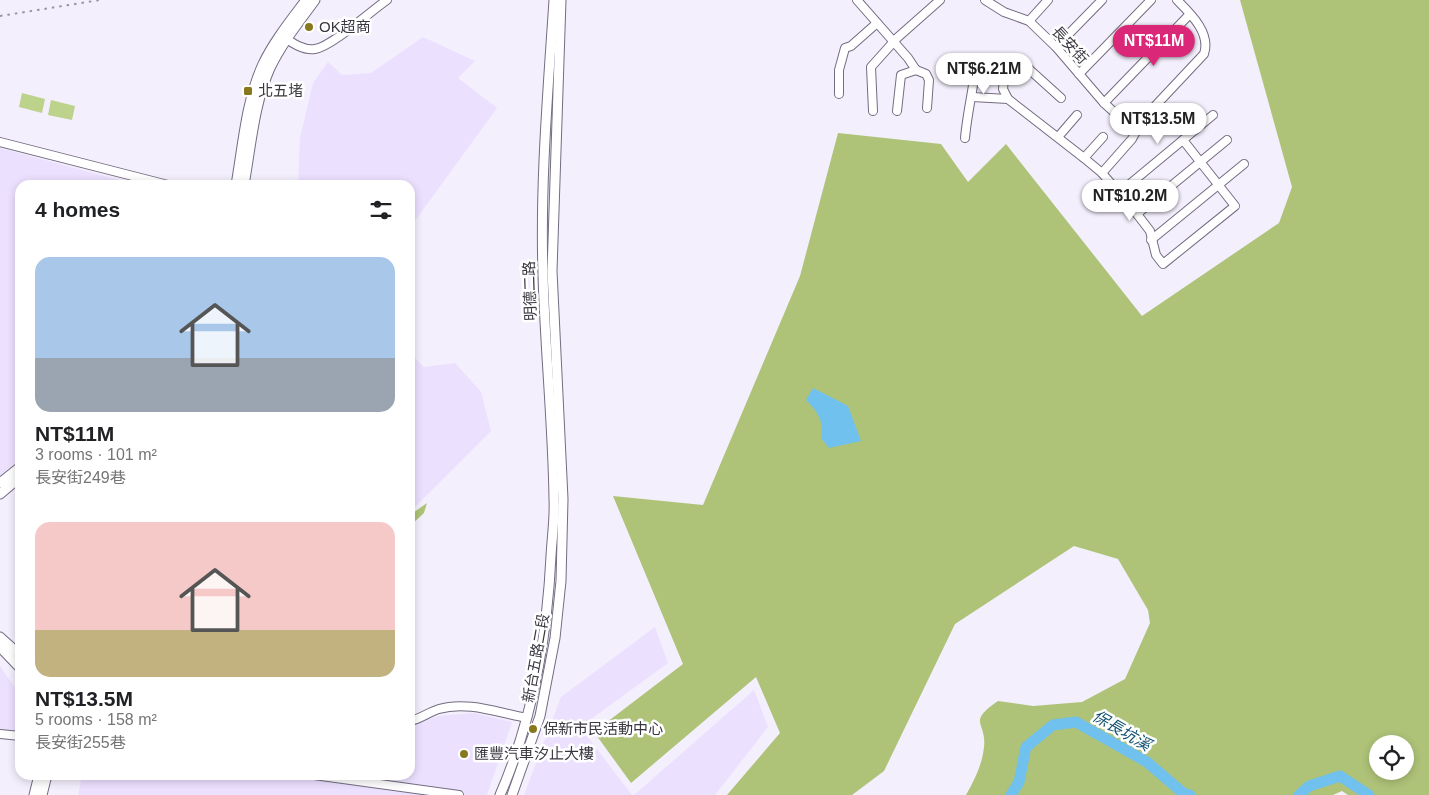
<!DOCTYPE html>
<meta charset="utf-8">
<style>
:root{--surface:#fff;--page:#f6f6f6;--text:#202124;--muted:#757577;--accent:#db2777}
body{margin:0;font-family:Helvetica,"Noto Sans TC",sans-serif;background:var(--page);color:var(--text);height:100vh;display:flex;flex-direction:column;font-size:19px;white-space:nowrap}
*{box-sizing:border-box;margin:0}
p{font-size:16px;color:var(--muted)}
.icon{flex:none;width:28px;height:28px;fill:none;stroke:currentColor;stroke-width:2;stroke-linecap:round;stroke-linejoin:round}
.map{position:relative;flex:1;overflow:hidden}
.panel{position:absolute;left:15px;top:180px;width:400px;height:600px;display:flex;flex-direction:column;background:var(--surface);border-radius:15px;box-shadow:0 2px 8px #0003}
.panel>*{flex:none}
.tools{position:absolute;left:1369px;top:735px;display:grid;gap:10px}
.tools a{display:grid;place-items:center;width:45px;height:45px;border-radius:50%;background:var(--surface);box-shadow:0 2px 8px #0003;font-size:25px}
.price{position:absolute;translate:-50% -42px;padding:0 11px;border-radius:18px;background:#fff;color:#222;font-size:16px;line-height:32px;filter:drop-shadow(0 1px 2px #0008)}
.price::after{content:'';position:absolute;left:50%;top:30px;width:15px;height:11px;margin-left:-8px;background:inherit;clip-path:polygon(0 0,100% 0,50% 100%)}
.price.active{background:var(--accent);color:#fff}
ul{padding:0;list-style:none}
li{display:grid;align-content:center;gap:10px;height:265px;padding:0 20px}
li span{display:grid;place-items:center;height:155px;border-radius:15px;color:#555}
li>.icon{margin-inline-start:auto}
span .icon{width:90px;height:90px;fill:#fffc;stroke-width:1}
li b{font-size:21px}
h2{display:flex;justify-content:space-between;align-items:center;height:60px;padding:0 20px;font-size:21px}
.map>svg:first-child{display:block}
</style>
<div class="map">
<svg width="1429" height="795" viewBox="0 0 1429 795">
<rect width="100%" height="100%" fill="#f4effd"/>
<g fill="#ece0ff">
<path d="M423 37 475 61 458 78 497 108 414 222 410 223V185H298L300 138 313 83 328 62 342 75 371 73Z"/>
<path d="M0 148 138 185H20V459L0 476Z"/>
<path d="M410 353 424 367 455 363 481 392 491 431 410 512Z"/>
<path d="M655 627 668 663 580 727 632 795H524L561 697Z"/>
<path d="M0 666 20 695V733L0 731Z"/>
<path d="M754 690 768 727 715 795H634Z"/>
<path d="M474 713 512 722 487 795H78L82 775H410V726L439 716Z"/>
</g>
<g fill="#bdd28a">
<path d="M22 93 45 99 42 113 19 107Z"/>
<path d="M51 100 75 106 72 120 48 115Z"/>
</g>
<g fill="#aec378" fill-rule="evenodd">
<path d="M1240 0H1429V795H1348L1342 791 1333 795H966C975 779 982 765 984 747 987 722 966 723 998 701L1033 706 1082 702 1125 679 1150 623 1148 610 1118 559 1074 546 955 624 884 771 852 795H727L780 733 756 677 631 783 594 732 683 664 613 496 703 505 800 276 838 133 941 144 968 182 1006 144 1142 316 1279 223 1292 187ZM1378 744H1405V771H1378Z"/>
<path d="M427 503 424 513 410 526V515Z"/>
</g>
<path fill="#70c1ed" d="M813 388 848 406 861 441 829 448 821 438C824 421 818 412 806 400Z"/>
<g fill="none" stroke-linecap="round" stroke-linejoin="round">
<g stroke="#70c1ed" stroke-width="11">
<path d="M1011 795 1019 782 1026 747 1053 725 1076 722 1147 762 1183 793 1190 795"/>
<path d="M1299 795 1309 786 1340 776 1369 795"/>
</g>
<defs>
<g id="minor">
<path d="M857 0 908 58 916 70"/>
<path d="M985 0 1004 12 1029 21 1056 47 1104 103 1136 132"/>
<path d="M1029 21 1048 0"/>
<path d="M282 36C291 42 303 51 315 49 331 47 371 11 387 0"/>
<path d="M1056 47 1102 0"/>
<path d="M916 70 926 74 929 80 927 108"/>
<path d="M1005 70 1020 61 1061 98"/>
<path d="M1079 74 1151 0"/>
<path d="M839 94V70L845 48 851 46 877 23"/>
<path d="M972 97 1008 99 1084 158 1102 173 1137 214 1150 231 1156 255 1163 264 1235 206 1183 140"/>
<path d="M1104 103 1189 15"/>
<path d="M873 111 871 67 897 38 940 0"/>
<path d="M897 111 901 75 916 70"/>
<path d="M1058 137 1077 115"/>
<path d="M965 138C967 115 972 95 975 72L1005 70 1003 89 1008 99"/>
<path d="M0 142 168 185"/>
<path d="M1084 158 1103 137"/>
<path d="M1102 173 1132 139 1142 120 1204 54C1211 33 1191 14 1177 0"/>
<path d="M1119 193 1213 115"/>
<path d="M1137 214 1227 140"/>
<path d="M1151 240 1244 164"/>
<path d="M410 721C420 719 429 712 439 709 466 701 496 712 522 717"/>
<path d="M0 734 20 736"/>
<path d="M314 775 459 795"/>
</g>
<g id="major">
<path d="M236 185C243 145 246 101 263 64 274 41 291 20 306 0"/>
<path d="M244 185C251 146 254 104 270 68 282 43 299 22 315 0"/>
<path d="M0 483 20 467"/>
<path d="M0 494 20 477"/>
<path d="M0 637 20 655"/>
<path d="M0 647 20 668"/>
<path d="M34 795 39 775"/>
<path d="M42 795 47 775"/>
<path d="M500 795C533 719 547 638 551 556 552 537 555 518 554 499 553 424 545 349 543 274 540 183 548 91 554 0"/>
<path d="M512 795 540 716 555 638 561 581 563 499 552 271 561 0"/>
</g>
</defs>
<use href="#minor" stroke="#746c81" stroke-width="10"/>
<use href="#major" stroke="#746c81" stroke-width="11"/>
<use href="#minor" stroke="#fff" stroke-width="8"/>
<use href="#major" stroke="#fff" stroke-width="9"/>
<path stroke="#9995a0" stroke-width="2" stroke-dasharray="2.5 5" stroke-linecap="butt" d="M0 16 100 0"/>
</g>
<g fill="#88781d" stroke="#fff" stroke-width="2">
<circle cx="309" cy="27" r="5"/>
<rect x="243" y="86" width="10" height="10" rx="2.5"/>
<circle cx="533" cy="729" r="5"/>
<circle cx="464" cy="754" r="5"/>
</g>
<g text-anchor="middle" stroke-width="5" stroke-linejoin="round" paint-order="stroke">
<g font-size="15" fill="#3a3740" stroke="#fff" text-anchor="start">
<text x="319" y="32">OK超商</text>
<text x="258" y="96">北五堵</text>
<text x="543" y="734">保新市民活動中心</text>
<text x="474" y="759">匯豐汽車汐止大樓</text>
</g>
<g font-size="15" fill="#3a3740" stroke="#fff">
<text transform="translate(1070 45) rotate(47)" y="5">長安街</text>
<text transform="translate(530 291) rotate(-92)" y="5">明德二路</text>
<text transform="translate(536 658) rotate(-80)" y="5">新台五路二段</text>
</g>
<g font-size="16" font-style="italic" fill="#11526f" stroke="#fff">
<text transform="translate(1122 730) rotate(30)" y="6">保長坑溪</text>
</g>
</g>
</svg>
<div class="tools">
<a><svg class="icon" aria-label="locate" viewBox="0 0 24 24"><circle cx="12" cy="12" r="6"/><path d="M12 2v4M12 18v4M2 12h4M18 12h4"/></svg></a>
</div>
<b class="price active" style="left:1154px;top:67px">NT$11M</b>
<b class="price" style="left:984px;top:95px">NT$6.21M</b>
<b class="price" style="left:1158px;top:145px">NT$13.5M</b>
<b class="price" style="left:1130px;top:222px">NT$10.2M</b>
<section class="panel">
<h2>4 homes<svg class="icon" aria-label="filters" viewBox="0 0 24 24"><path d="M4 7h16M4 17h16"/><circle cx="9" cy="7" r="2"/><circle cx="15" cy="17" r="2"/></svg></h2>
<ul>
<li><span style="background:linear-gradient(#a9c7e8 65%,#9aa5b1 0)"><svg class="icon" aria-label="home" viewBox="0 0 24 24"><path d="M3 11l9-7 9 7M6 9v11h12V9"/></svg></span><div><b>NT$11M</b><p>3 rooms · 101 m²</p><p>長安街249巷</p></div></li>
<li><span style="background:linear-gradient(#f6c9c9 70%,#c2b280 0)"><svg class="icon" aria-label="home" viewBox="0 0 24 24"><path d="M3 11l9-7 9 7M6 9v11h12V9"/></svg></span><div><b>NT$13.5M</b><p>5 rooms · 158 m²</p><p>長安街255巷</p></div></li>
</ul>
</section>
</div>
